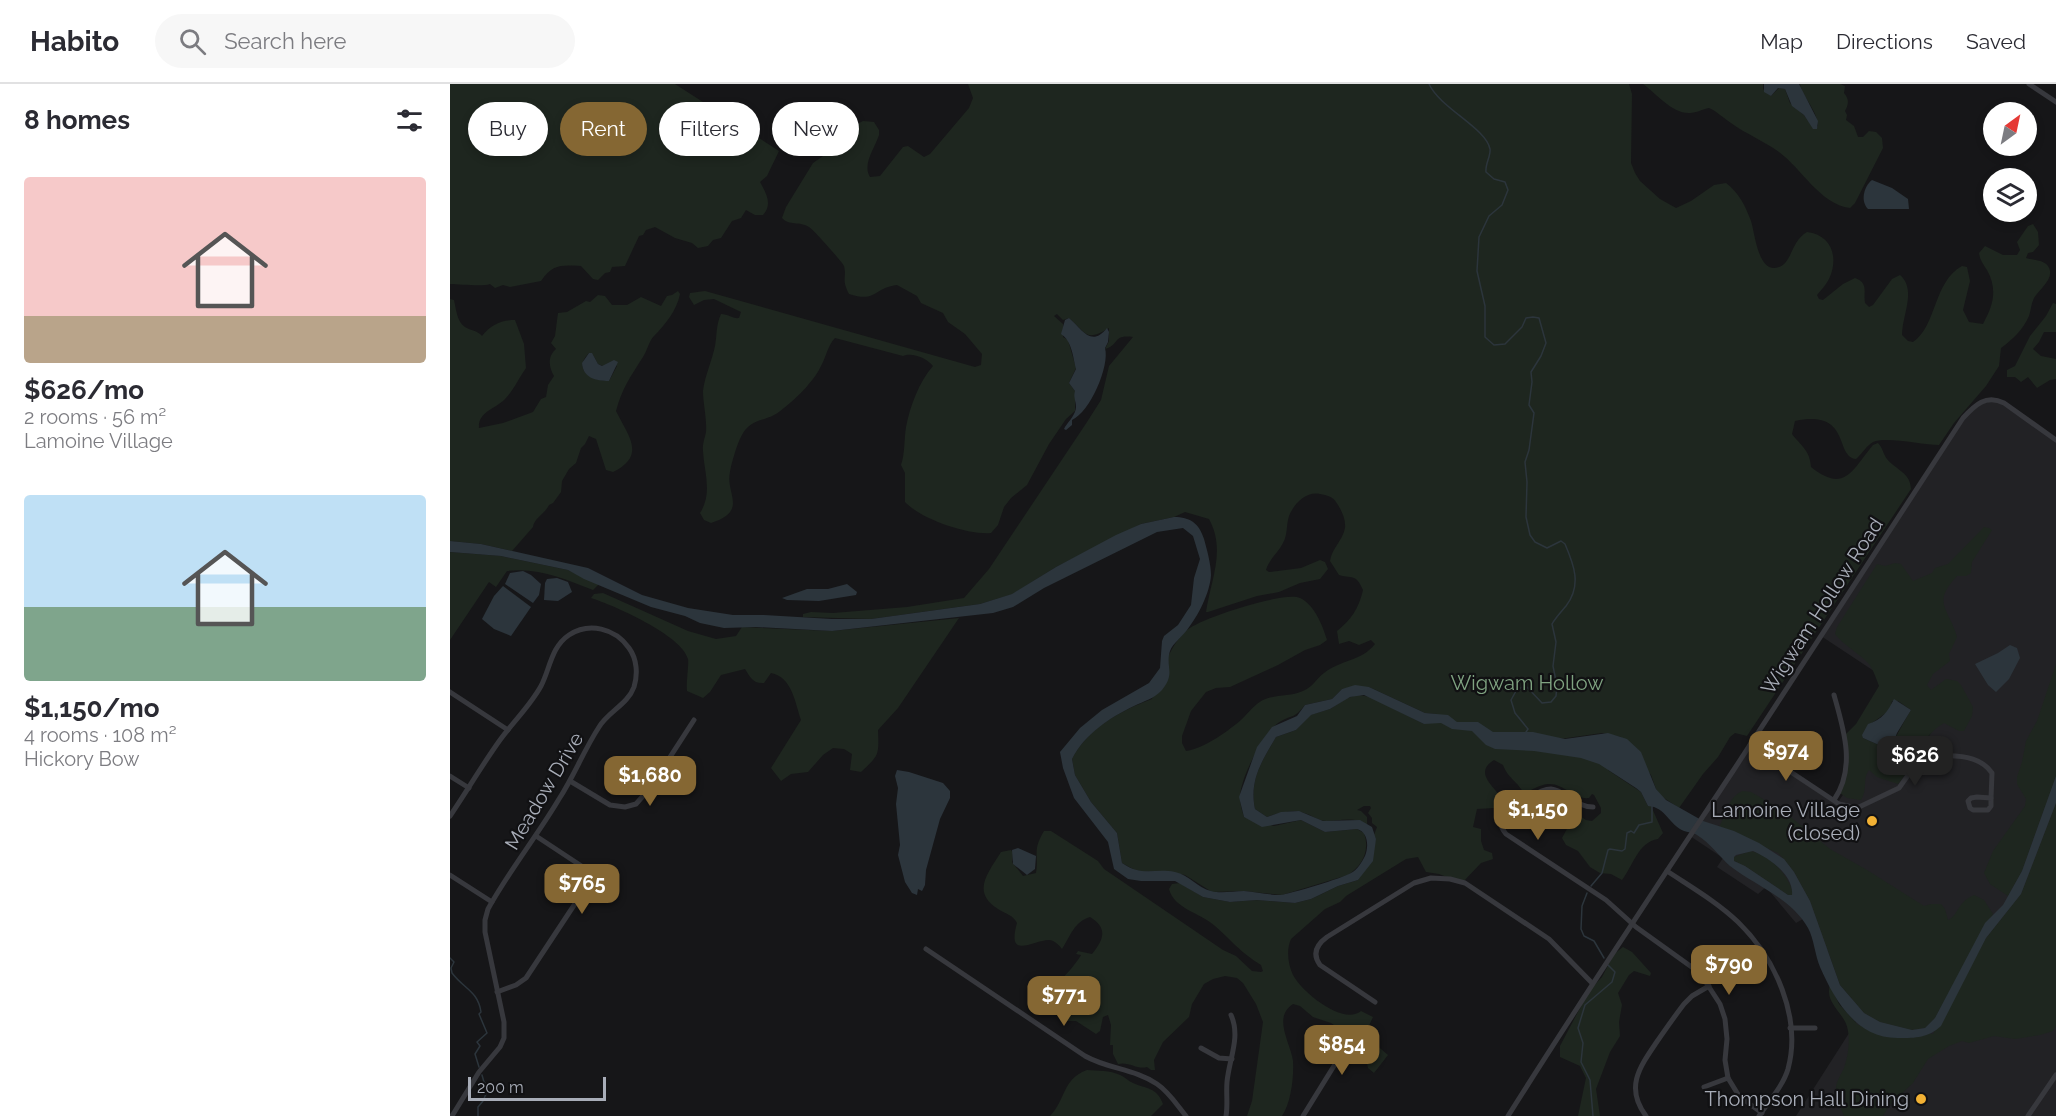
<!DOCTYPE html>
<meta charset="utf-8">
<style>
:root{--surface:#fff;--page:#f7f7f7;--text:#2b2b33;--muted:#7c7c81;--line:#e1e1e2;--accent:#856733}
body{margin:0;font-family:Raleway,sans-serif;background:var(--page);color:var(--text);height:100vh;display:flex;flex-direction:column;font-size:22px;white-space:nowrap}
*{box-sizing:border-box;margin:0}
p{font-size:20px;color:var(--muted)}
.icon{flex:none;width:33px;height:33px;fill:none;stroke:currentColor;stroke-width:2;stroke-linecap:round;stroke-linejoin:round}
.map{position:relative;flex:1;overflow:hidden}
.drawer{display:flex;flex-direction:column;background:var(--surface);width:450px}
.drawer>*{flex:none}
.hud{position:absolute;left:18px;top:18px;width:570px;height:54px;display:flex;gap:12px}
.needle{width:39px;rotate:33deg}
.buttons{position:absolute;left:1533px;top:18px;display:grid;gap:12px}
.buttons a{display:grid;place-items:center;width:54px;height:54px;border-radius:50%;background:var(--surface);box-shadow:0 3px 9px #0003;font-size:30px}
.scale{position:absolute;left:18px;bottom:15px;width:138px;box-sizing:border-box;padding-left:6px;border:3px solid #a8adb8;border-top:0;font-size:16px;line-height:21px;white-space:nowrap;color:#a8adb8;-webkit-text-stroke:4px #111113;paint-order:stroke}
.price{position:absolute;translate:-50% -51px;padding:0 14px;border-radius:12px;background:var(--accent);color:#fff;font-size:20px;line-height:39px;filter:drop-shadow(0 2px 3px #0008)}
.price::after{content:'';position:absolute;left:50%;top:36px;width:18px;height:14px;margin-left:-9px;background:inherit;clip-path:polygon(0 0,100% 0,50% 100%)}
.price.selected{background:#222;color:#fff}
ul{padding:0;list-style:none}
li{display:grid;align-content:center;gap:12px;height:318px;padding:0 24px}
li span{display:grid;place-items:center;height:186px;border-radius:6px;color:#555}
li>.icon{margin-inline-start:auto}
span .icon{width:108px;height:108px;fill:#fffc;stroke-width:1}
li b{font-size:26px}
h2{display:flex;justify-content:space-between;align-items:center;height:72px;padding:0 24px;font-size:26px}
.tag{padding:0 21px;border-radius:27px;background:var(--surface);box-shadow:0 3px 9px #0003;font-size:21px;line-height:54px}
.tag.selected{background:var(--accent);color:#fff}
header{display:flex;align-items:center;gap:36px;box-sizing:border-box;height:84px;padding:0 30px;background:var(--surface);border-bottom:2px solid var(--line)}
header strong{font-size:28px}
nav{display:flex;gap:33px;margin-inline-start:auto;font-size:21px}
.search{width:420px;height:54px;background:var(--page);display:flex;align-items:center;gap:15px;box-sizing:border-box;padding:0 21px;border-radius:33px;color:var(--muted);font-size:22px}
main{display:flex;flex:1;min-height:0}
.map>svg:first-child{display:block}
</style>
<header>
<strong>Habito</strong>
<div class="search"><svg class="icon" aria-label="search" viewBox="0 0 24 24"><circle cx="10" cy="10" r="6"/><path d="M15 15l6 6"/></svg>Search here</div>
<nav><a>Map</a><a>Directions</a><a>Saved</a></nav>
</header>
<main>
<section class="drawer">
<h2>8 homes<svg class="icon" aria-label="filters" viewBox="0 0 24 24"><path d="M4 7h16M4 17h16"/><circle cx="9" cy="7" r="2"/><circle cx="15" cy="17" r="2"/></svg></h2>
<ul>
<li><span style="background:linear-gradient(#f6c9c9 75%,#b9a48a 0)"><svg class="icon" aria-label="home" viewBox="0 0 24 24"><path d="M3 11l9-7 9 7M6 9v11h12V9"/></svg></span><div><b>$626/mo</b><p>2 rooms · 56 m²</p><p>Lamoine Village</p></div></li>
<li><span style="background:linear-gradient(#bfe0f5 60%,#7fa58c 0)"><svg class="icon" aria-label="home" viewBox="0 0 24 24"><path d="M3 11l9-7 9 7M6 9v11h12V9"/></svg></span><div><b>$1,150/mo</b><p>4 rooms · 108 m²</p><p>Hickory Bow</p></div></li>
</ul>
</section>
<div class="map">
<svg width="1606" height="1032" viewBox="0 0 1606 1032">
<rect width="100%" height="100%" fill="#161618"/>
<path fill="#222225" d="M1545 316 1606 356V1032H1346L1410 932 1360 831 1346 839 1316 803 1308 810 1267 783 1273 774 1240 752 1300 661 1388 718 1399 702 1400 667 1449 698 1492 632 1371 552 1513 334 1525 322Z"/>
<g fill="#1e261f" fill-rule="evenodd">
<path d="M0 0H225L329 67 317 92 310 98C316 109 323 120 313 131H305L296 126 291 134 282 137 271 154 263 156 258 162 248 164 242 159 225 154 205 143 196 146 193 151 189 152 175 182 162 183 160 188 155 189 148 196 143 195 131 182C111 181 103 180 91 197L60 203 53 201 45 204 40 200C32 203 10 200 0 200Z"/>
<path d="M518 0H1179L1182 10 1181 79 1185 89 1190 97 1210 115 1226 124 1241 117 1264 101 1276 99C1289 109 1295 121 1301 137 1305 149 1308 191 1329 183 1342 179 1341 157 1357 148 1382 151 1389 174 1379 195 1376 201 1371 206 1367 211L1369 215 1373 216 1393 200 1405 194C1419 199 1413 208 1415 219L1419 223 1423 221 1442 195 1450 191C1467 206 1452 231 1452 251L1458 257 1463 258C1487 242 1483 198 1512 182L1517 183 1520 197 1513 226 1519 238 1533 240C1543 222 1548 206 1537 186 1533 180 1530 176 1529 169L1535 162 1553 171H1567L1570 166 1567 158 1578 142 1583 140 1588 148 1589 161 1583 168 1578 169 1576 174C1582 176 1594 176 1598 182 1606 194 1590 204 1584 214 1581 220 1581 226 1579 232 1573 246 1562 256 1551 264L1549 282 1536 302 1504 339 1489 361C1473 361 1436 352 1423 358 1416 362 1412 370 1406 375 1384 373 1402 325 1345 337L1342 350C1351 362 1360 366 1361 383 1395 410 1402 386 1423 361L1428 359C1433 364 1433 370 1437 375 1447 387 1460 388 1461 405L1297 652 1285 649 1280 653 1268 673 1253 690 1229 724 1211 712 1206 705 1201 691 1171 653 1152 649 1110 655 1162 679 1158 686 1191 708 1198 722H1201L1213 749 1208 755C1188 758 1183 782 1172 796L1161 790 1150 789 1140 783 1128 767 1116 761 1112 754 1118 743 1120 731 1125 729 1136 736 1142 737 1151 729V724L1144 711 1142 710 1139 714C1124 716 1114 699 1098 700 1089 701 1081 706 1074 710 1067 696 1059 696 1053 681L1044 676C1020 691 1051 705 1056 723L1050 727 1044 724 1027 725 1023 743 1031 745V757L1034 766 1042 769 1043 775 1031 779 1012 799 989 790 976 788 968 773 956 775 896 812 890 818 875 825 841 855C836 866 838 880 843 891 852 908 893 942 911 927L923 933 917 946 910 947 938 971 924 989 918 984C916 971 917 965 901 962L894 948 881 939 863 933 850 922 843 920C822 934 841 959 843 977 844 993 841 1019 832 1032H797L802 1017 813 938 806 920 793 899 787 894 775 892 763 895 754 900 742 920 739 933 713 958 704 976 705 986H701L697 983C687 986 679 977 668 980L663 970V961H660L661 941 658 931 653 933 650 947 646 950 626 937H616L611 934 609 928 598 922C597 912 601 910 608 904L609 897C615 893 627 878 631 871L626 870 628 867 642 870C654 855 658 844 640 833 624 838 621 851 612 865 609 861 605 857 600 856 584 855 556 878 567 839 563 831 556 830 548 825 521 808 538 789 551 768L561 766 563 769 562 778 573 792 586 789C589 770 582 767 594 747H601L648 777 654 785 773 866 786 872 802 887 811 888 813 887 811 881C790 868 782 857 765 842 751 829 724 825 719 805L722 800 730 799 753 813 780 818 807 816 845 819 861 815 888 802 908 796 926 755 924 751 927 743 922 739V734L918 729 921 724 920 722H914L907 726 911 727 917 733V741C904 732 891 737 876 737 868 737 862 731 854 729 843 725 828 729 817 733L805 725C799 696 812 677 826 653L846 646 860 631 880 625 897 614 908 611 921 613 974 640 986 630 975 629 919 603 892 605 882 615 855 621C843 636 842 630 828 639 813 649 789 697 790 714 790 720 792 727 794 733L824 742 851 736 875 748 907 745 914 749C920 766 913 781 898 791L832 811 794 807 762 808 735 791 715 787 694 788 685 786 672 779 667 749 641 718 625 691 622 675C638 644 670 627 702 615 711 591 718 563 737 546 751 534 834 507 850 514 864 520 873 542 877 556L870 561 855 566 828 581 780 603 766 604 756 608 741 627 732 652V659L736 667C753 665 780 646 792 635 798 629 805 620 813 616 826 610 840 613 853 607 863 603 866 595 874 589 890 576 912 577 925 560L921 556 909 561 899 557 889 560 887 547C901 536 909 524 913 506 906 490 904 495 889 491L880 477C882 464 893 456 895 444 896 435 891 425 886 418 883 413 877 411 870 410 857 407 844 419 839 432 836 441 838 450 833 459 828 469 819 475 816 486L819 488 851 484 870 476 875 478 878 485 870 495 850 499 829 508 807 512 758 528H756C761 495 776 466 759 435L735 428 724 433 691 440 606 483 563 510 530 520 421 535 353 533V530L361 528 383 529 457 523 514 514 539 485 637 338 651 316 659 282 683 253C662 250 670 261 655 265L659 257V244C636 258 637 250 619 234L613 236 607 230 604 232 613 240V253L618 256 626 284 619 299 625 307V327L616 335 599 360 577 401 561 414 554 423 548 441 541 449C517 451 471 435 455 418V389L451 381C455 369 454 356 456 343 460 322 469 298 483 282 477 274 462 268 453 272L385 254C378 261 376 273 371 282 368 289 363 295 358 301 353 308 331 328 324 331 315 336 304 336 296 345 289 352 282 377 280 388 275 409 299 427 261 439L254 436 250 429C263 409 254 388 253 367 252 360 255 354 256 348 257 335 253 319 253 307 255 291 262 277 265 262 267 251 266 241 271 230 278 230 283 235 289 234L291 228 264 215 254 216 244 221 239 213 240 209 255 207 525 283 531 281 532 270 515 250 498 238 493 229 471 219 467 212 447 201C423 204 427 219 399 210 391 195 397 194 394 182 393 179 363 145 359 143 350 137 339 142 332 134L336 123 363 79 373 72 389 49 413 37 424 38 429 46V51C425 64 412 80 420 93L430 92 453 63 458 62 474 73 480 70 519 24 523 14Z"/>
<path d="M1193 0H1313V5L1321 12 1329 4 1335 5 1340 19 1354 31 1363 44 1368 42C1367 25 1352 13 1350 0H1390L1395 2 1394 9C1399 15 1399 20 1395 27L1397 31 1396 36 1404 42 1408 53H1413L1419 47 1426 48 1432 54 1433 64 1405 119 1400 124C1370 120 1352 85 1329 68 1314 57 1296 50 1281 39 1273 34 1268 28 1259 24 1253 25 1246 29 1240 29 1222 30 1206 9 1193 0Z"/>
<path d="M228 207 230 210C227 226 215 241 204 252 199 257 197 267 193 273 181 292 172 304 166 327 178 352 197 371 163 388L156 386 146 355 139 352 135 360 131 364 126 379 119 385 112 397 111 408 103 419 99 421C95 430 84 434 83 443L62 467 31 460 0 457V215L4 216C6 225 7 238 15 243 21 247 27 246 32 252 41 241 50 236 65 236L74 260 76 284C69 294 62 309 53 317 42 326 28 329 29 344L53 339 83 328 91 315 96 313 98 301 104 292C99 283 97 273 106 265L101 259 105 252 108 229 117 228 136 217 140 218 148 211 155 212 162 221H177L191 213 211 222 217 212 222 211ZM139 269 143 271 148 280 153 282 160 279 167 282 159 297C142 297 122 286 139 269Z"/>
<path d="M1603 219 1606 220V248H1594L1589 258 1583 265 1591 272 1606 275V295L1600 296 1587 304 1578 293 1571 298 1565 293H1557V286L1565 282 1580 252 1596 232Z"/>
<path d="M1534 443 1539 444 1542 446 1522 478 1521 489 1516 492H1507C1481 520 1499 524 1507 553L1499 570 1500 577 1483 590 1477 601 1481 606 1496 595 1507 597 1511 601 1523 623 1522 632 1514 647H1509L1494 639C1470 652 1465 681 1448 700L1427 693 1419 686C1412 695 1418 706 1411 716L1397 714 1390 709 1393 701 1395 651 1406 640 1429 602C1425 592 1423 583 1415 576 1405 567 1394 561 1385 550L1387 543 1427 480 1435 482 1445 479 1451 480 1463 497 1482 489 1485 484 1498 480ZM1442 617H1448L1461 626C1456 633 1442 662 1438 665L1413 654 1422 639 1440 626Z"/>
<path d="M0 468 51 472 118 486 149 500 143 506C115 495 87 483 57 487L46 503 39 498 0 556Z"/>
<path d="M153 509 238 547 266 555 286 552 292 543 382 547 509 534 448 624 428 646C429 672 429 671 411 688L400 686 402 670 394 665 383 664 373 671 358 688 341 690 331 697 321 684 351 636C345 618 342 593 321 589L314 599C303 600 300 593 295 585L271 591 260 608 253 614 237 607C236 599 239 580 238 575 232 551 163 521 141 514L144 510Z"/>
<path d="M1606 580V692L1572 787 1558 812 1540 800 1534 789 1543 767 1575 722 1576 715 1567 700V693L1572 678 1576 657 1587 637Z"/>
<path d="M1293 707 1301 708 1332 726 1380 765 1417 786 1474 822 1481 820H1491L1495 825 1498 836C1509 831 1507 818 1524 811L1534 816 1543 830 1485 934 1475 944 1462 946 1430 938 1414 929 1390 901 1360 817 1344 788 1334 775 1328 769 1269 743C1276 731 1278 712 1293 707Z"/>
<path d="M1606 719V942L1603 947 1590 951 1565 955 1544 952 1519 959 1512 957 1499 962 1478 975 1463 999 1439 1022 1433 1032H1394C1391 1024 1385 1014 1386 1005 1386 997 1391 991 1394 984 1398 973 1400 958 1398 947 1396 929 1374 920 1380 901L1389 920 1408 941 1483 950 1536 854 1571 810Z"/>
<path d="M1300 767C1320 770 1338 791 1343 809L1342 811H1338L1295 782 1284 777V773Z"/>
<path d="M1173 863 1182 868 1201 889 1200 892 1184 887 1179 891 1168 909 1172 921 1169 938 1170 952 1160 968 1146 1005 1150 1032H1128L1136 994 1130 982 1110 973V962L1129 926 1140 906 1152 893 1164 870Z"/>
<path d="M637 986C648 987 660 986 670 991 675 993 678 997 683 999 696 1005 707 1003 713 1020L701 1032H600C616 1016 612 995 637 986Z"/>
</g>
<g fill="#2c353c" fill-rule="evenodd">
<path d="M1314 0H1349L1368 37 1367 45H1363L1354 31 1342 22 1335 5 1328 4 1321 12 1314 8Z"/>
<path d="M1422 96 1442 104 1458 115 1459 125H1418C1410 117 1414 102 1422 96Z"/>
<path d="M619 234C632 245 641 264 657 244L659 248 658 258 655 264C660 282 640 328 622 336V341L616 346 614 345 615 343C619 337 626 330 626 323 626 317 623 313 625 307L619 299 626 285C623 273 622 257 611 250L615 236Z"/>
<path d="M139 269H142L148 280 152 282 164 276 168 278 159 297C146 297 133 294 132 279Z"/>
<path d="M724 433C740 433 749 439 754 455 757 466 761 480 761 491 760 509 748 532 737 546 732 553 723 559 720 567 715 583 726 589 712 606 704 615 694 617 684 622 659 634 635 650 622 675L625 691 641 718 667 749 672 779C692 793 704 784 725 788 739 791 748 804 761 807 771 810 783 807 794 807 806 808 818 811 830 811 840 810 893 794 901 789 907 786 912 778 915 772 919 762 918 748 907 745L875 748 851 736 812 743 794 733 789 713 807 663 822 643 847 632 855 621 882 615 892 605 905 601 919 603 975 629 998 631 1007 638H1028L1043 648H1083L1115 655 1158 649 1177 655 1191 668 1206 705 1216 716 1253 737 1284 747 1309 759 1334 775 1344 788 1360 817 1390 901 1414 929 1430 938 1462 946 1475 944 1485 934 1535 839 1553 821 1572 787 1606 692V719L1571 810 1536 854 1491 942C1478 954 1466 954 1449 954 1407 955 1385 917 1370 883 1365 871 1364 855 1358 844 1341 814 1306 802 1280 782 1269 772 1260 759 1247 751 1243 748 1239 749 1234 747 1219 741 1216 723 1198 722L1191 708 1186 704 1149 680 1131 674 1084 667 1045 665 1036 661 1022 647 1002 645 991 639 974 640 914 611 900 613 880 625 861 631 846 646 826 653C812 677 799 696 805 725L817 733 831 728 849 727 873 737 910 736 922 743 926 755 923 777 908 796 888 802 861 815 845 819 807 816 780 818 753 813 725 797H691L678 795 664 785 658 758 624 714 613 684 610 668 630 644 652 626 699 599 710 584 712 557 714 552 728 541 741 521 744 494 750 475 743 452 733 444 707 448 594 504 563 523 543 529 382 547 306 543 274 544 250 539 235 532 201 523 134 495 118 486 51 472 0 468V457L31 460 138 484 192 511 238 524 283 531H314L382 535H421L530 520 562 510 606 483 666 451 691 440ZM1303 767C1319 774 1344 791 1342 811H1338L1295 782 1284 777V773L1286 771Z"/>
<path d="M73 487 81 491 91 500 89 511 83 519 55 500 60 489Z"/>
<path d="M107 494 118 498 122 508 108 517 94 516 95 499 97 495Z"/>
<path d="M397 500 407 508 406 511 369 517 337 516 332 514 357 505H378Z"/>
<path d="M53 502 81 523 61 552 44 545 32 535 44 512Z"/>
<path d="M1560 561 1567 564 1570 574 1559 595 1546 608 1538 601 1525 580 1548 569Z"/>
<path d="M1444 615 1461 626 1447 649 1442 662 1438 665 1413 654 1412 651 1418 640C1432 636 1438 627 1444 615Z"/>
<path d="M447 686 459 688 493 699 500 707V714L490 735 476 786 475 801 472 807 468 805 467 811 462 809 455 798 448 771 450 761 446 720 448 704 445 692Z"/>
<path d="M568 764 586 772 585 785 577 791 563 780 562 766Z"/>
</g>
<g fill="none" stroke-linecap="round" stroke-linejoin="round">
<g stroke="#2c353c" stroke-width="1.5">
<path d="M979 0C990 24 1036 44 1040 65 1041 72 1035 80 1036 88L1044 95 1055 98 1058 106 1052 121 1039 132 1029 153 1027 187 1035 222V253L1044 261 1055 260 1072 243 1076 234 1083 233 1089 234 1096 259 1091 272 1081 288 1082 298 1079 321 1084 329 1079 366 1075 378 1077 398 1076 433 1080 451 1085 458 1097 464 1111 457 1115 460C1124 481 1132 501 1116 522 1111 528 1106 533 1102 540L1106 558 1103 582 1107 602 1106 612 1101 618 1092 619 1075 601 1066 607 1061 616 1065 629 1078 645 1076 648"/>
<path d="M1141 802 1152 789 1158 766 1160 765 1172 767 1175 765 1177 749 1181 747 1184 749 1189 741 1202 738V721"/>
<path d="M1137 809 1132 822 1131 845 1134 852 1144 857 1154 874"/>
<path d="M0 874 4 878 1 884 2 889C14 905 28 907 31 928L29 930 37 949 27 958 30 962 25 970 29 983"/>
<path d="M28 1032V1023L33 1017 39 1003 34 998 32 991"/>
<path d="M1143 1032 1140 996 1131 978 1133 959 1128 944 1135 921 1162 898 1165 888 1158 881"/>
</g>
<g stroke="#37383d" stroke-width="5">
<path d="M1579 0 1606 18"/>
<path d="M0 608 58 646"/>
<path d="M1384 611C1394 646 1406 684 1384 716"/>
<path d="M1300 661 1389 720 1407 724 1449 704 1471 673 1475 671C1497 672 1528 668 1542 689L1541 714"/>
<path d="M0 692 19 704"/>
<path d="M120 697 160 721 175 723 186 720 200 704 244 636"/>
<path d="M1527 713 1541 714V722L1538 726H1523L1520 724 1518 717 1521 714Z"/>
<path d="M1143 723C1124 723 1115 706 1101 705 1093 705 1085 710 1079 714 1065 721 1040 731 1056 750L1156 816 1186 843 1250 889 1270 920 1275 935 1277 955 1275 976 1278 994 1289 1012 1312 1029"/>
<path d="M0 732C17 707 32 681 50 656 63 638 80 622 91 602 100 585 101 563 119 551 139 538 165 544 179 564 187 575 188 590 184 603 178 620 158 628 149 643 134 666 124 692 109 715 87 752 59 787 38 825L35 836V848L54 938V954L50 963 29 988 2 1032"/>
<path d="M1217 787C1241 803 1267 818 1288 838 1325 874 1352 933 1338 985 1333 1002 1319 1017 1309 1032"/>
<path d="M0 791 42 818"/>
<path d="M476 865 635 972C658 985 685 985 707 1000 719 1008 727 1021 736 1032"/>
<path d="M47 908 66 901 76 894 140 797 139 790 136 785 86 752"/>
<path d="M925 918 870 881C862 870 866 861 877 853L964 799 981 794 1000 795 1015 799 1099 855 1142 899"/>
<path d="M1340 944H1365"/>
<path d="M751 964 769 974 782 975"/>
<path d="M1254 1003 1278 994"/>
<path d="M776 1032C778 1021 776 1009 777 998 779 975 791 953 781 931"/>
<path d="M853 1032 887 977C884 968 872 966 869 956"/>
<path d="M1058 1032C1131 916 1207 802 1283 687 1360 569 1436 451 1513 334 1525 321 1536 310 1554 319L1606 356"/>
<path d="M1196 1032C1175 1004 1189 984 1206 959 1215 946 1224 933 1234 920L1242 912 1259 902"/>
<path d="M1578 1032 1606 991"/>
</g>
</g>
<g fill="#f2b134" stroke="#111113" stroke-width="2">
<circle cx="1422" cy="737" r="6"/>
<circle cx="1471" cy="1015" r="6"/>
</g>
<g text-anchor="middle" stroke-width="4.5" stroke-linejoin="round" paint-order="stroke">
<g font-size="20" fill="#a8adb8" stroke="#111113">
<text transform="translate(1372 522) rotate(-57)" y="7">Wigwam Hollow Road</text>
<text transform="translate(94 707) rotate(-59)" y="7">Meadow Drive</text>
</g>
<g font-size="20" fill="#7fa381" stroke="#111113">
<text x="1077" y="606">Wigwam Hollow</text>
</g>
<g font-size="20" fill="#a8adb8" stroke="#111113" text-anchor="end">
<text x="1410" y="733">Lamoine Village<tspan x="1410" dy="23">(closed)</tspan></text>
<text x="1459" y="1022">Thompson Hall Dining</text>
</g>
</g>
</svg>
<div class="buttons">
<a><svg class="needle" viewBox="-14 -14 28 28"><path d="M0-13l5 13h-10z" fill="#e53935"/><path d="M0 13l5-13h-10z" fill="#7c7c81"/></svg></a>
<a><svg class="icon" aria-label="layers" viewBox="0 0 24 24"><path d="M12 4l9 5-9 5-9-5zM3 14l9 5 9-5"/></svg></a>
</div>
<div class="scale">200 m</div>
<b class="price" style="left:1336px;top:698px">$974</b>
<b class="price selected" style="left:1465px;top:703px">$626</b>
<b class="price" style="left:200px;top:723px">$1,680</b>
<b class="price" style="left:1088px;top:757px">$1,150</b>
<b class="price" style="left:132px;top:831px">$765</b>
<b class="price" style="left:1279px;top:912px">$790</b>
<b class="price" style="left:614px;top:943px">$771</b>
<b class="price" style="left:892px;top:992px">$854</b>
<div class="hud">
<a class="tag">Buy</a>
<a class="tag selected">Rent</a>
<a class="tag">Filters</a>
<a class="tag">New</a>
</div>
</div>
</main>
